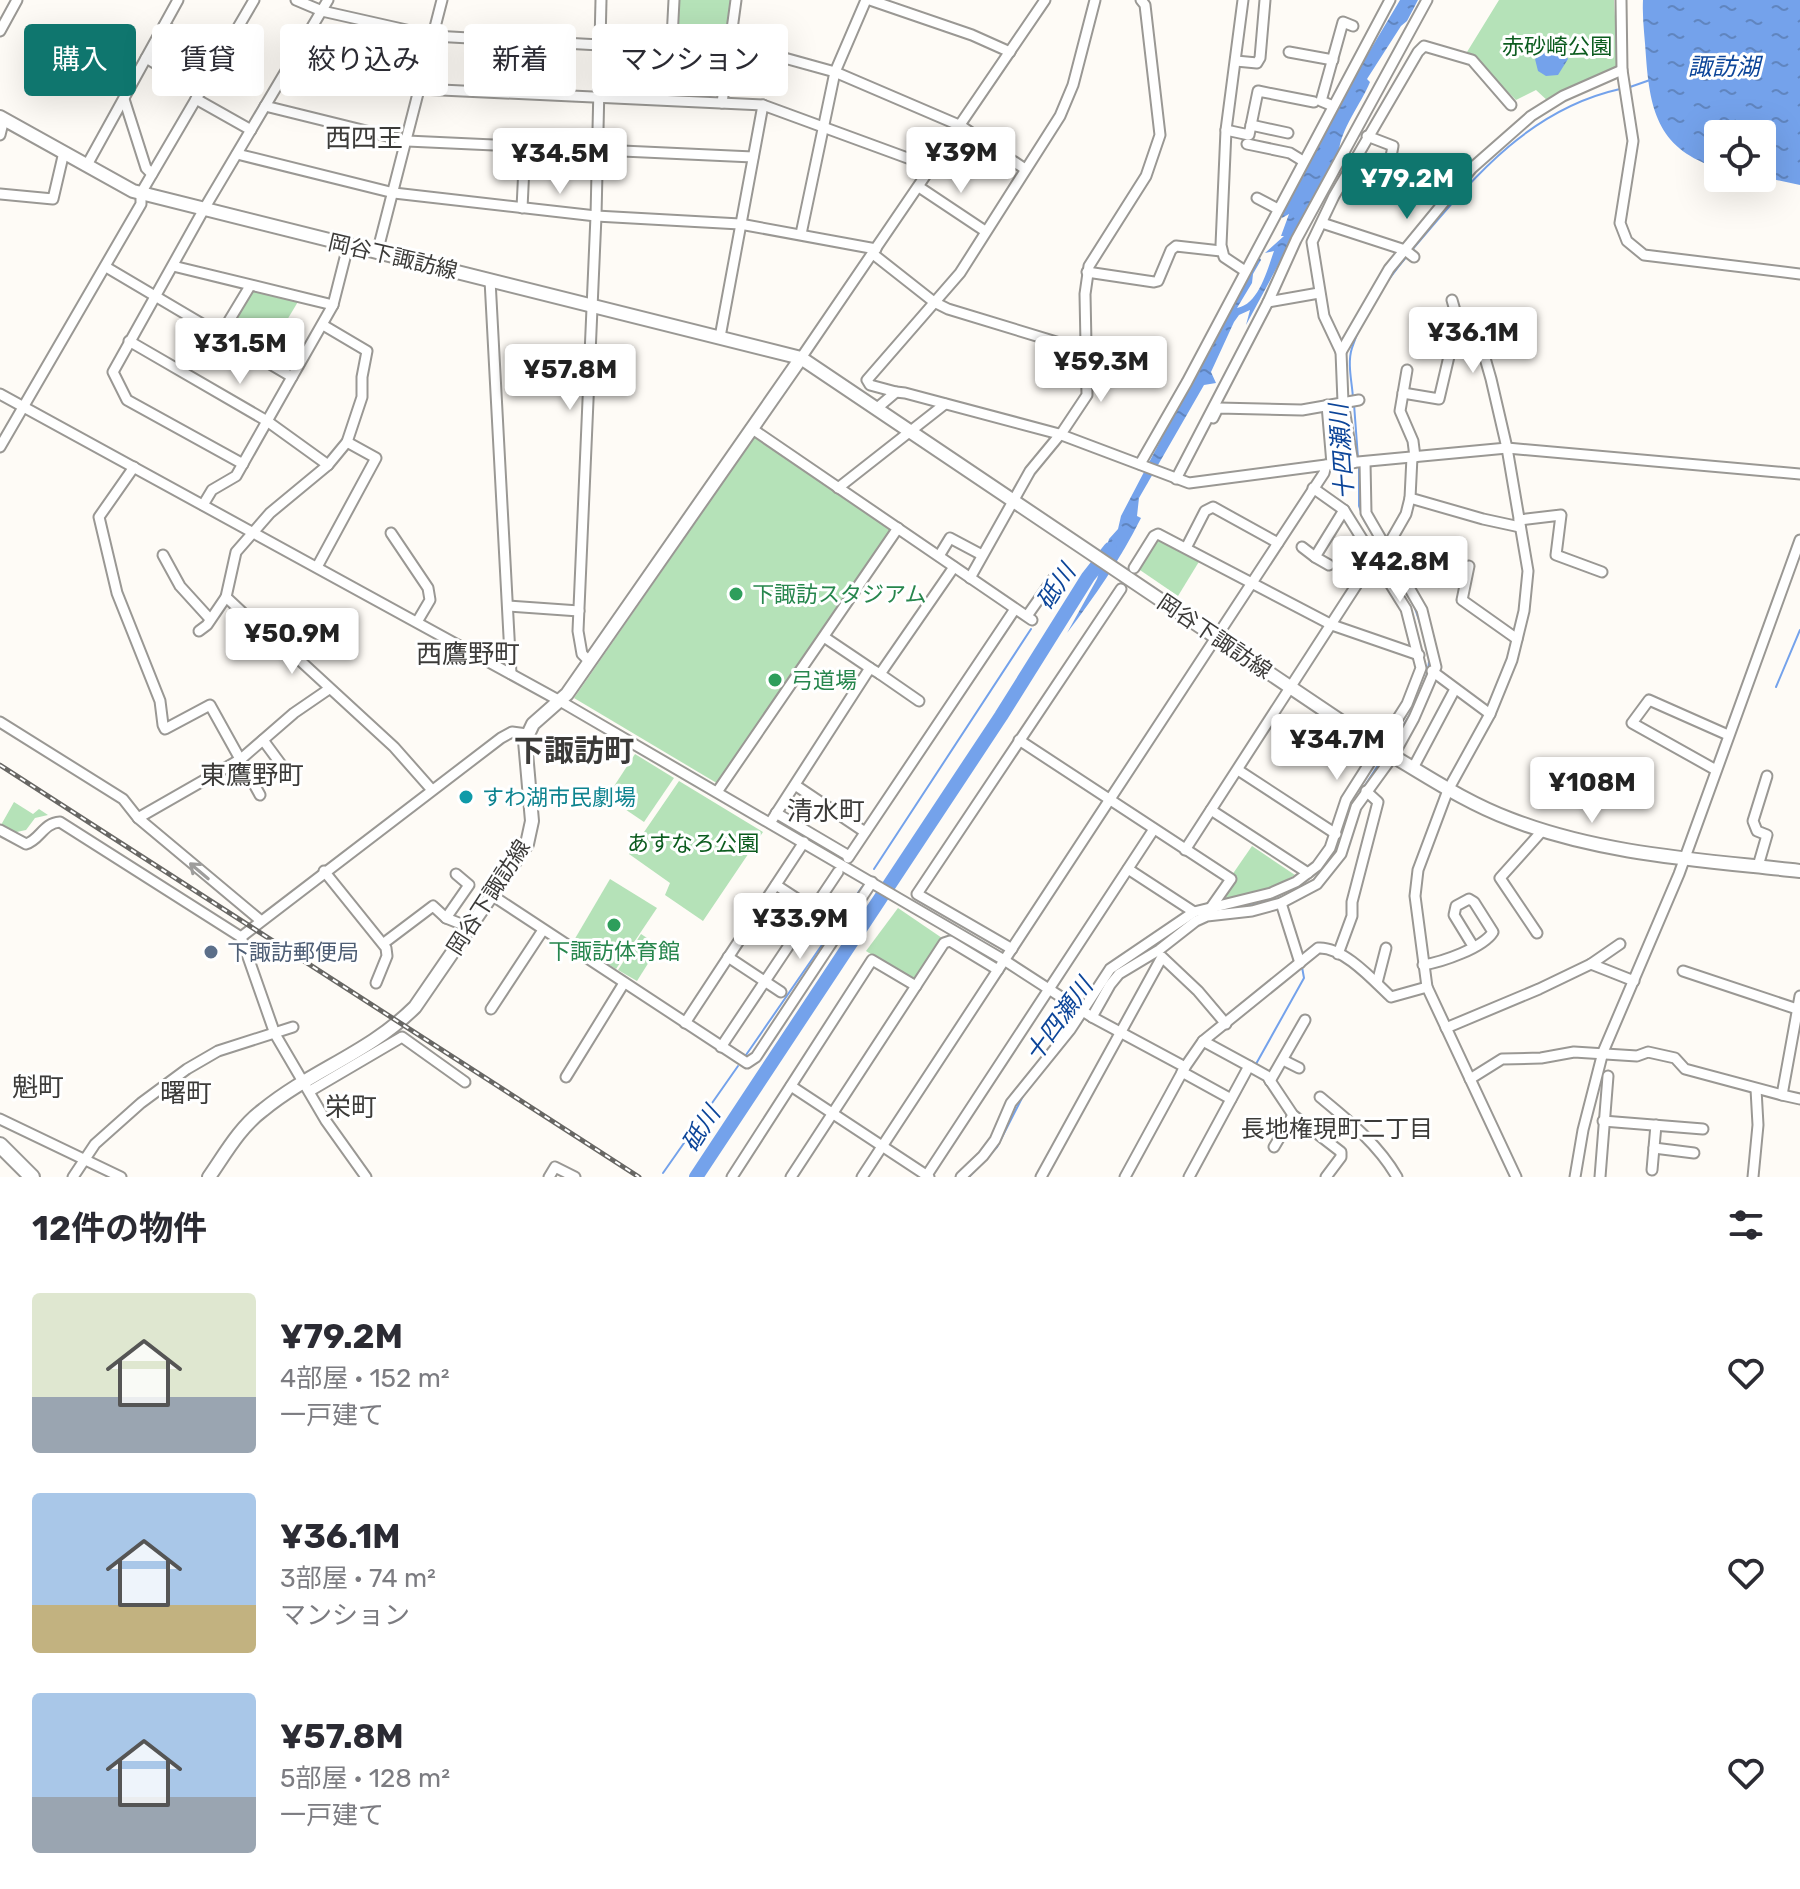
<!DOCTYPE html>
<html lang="ja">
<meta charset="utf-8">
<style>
:root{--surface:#fff;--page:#f2f2f3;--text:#2b2b33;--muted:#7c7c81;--accent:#0f766e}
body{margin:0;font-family:Rubik,"Noto Sans JP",sans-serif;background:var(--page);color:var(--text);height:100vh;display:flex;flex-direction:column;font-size:30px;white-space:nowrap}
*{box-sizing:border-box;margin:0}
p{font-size:26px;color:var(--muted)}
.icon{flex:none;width:44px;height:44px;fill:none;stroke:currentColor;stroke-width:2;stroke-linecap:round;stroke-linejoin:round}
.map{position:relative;height:1177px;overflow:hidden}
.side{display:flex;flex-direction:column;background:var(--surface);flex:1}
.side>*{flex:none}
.guide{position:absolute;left:24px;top:24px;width:800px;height:72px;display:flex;gap:16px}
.controls{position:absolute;left:1704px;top:120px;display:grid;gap:16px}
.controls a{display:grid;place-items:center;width:72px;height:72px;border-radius:8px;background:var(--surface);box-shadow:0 8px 32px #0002;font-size:40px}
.price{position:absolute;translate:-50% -68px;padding:0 18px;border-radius:8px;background:#fff;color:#222;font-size:26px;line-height:52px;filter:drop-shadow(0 2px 4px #0008)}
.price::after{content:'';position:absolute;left:50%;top:48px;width:24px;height:18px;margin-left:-12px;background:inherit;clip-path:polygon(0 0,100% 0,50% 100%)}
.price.selected{background:var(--accent);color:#fff}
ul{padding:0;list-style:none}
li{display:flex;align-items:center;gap:24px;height:200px;padding:0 32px}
li span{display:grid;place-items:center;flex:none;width:224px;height:160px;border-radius:8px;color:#555}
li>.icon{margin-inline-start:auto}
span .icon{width:96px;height:96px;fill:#fffc;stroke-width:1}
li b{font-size:34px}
h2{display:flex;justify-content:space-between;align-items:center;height:96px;padding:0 32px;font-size:34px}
.tag{padding:0 28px;border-radius:8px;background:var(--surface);box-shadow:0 8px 32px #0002;font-size:28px;line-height:72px}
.tag.selected{background:var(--accent);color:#fff}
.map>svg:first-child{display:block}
</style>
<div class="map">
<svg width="1800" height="1177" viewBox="0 0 1800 1177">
<defs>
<pattern id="water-ripples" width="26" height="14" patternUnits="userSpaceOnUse" patternTransform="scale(2)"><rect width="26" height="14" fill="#74a2eb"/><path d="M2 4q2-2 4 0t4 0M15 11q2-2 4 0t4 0" fill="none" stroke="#6085bf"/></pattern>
</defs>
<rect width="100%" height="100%" fill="#fefbf6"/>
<g fill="#b5e2b8">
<path d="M675 0H733L728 38 725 41 675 38Z"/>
<path d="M1499 0H1614L1618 68 1549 102 1536 90 1516 100 1467 52Z"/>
<path d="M251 288 299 300 265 357 226 333Z"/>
<path d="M756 435 894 529 720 785 574 698Z"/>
<path d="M1155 538 1200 560 1178 596 1137 568Z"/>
<path d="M635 754 674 778 644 822 607 797Z"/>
<path d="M679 781 763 832 703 921 665 895 670 883 629 854Z"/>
<path d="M14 802 33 814 39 809 48 815 35 818 26 830 12 833 1 825Z"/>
<path d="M1252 846 1295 875 1257 895 1214 901Z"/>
<path d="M610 879 657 908 616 969 573 942Z"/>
<path d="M898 908 942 938 914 981 866 951Z"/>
<path d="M641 934 659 946 637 981 618 970Z"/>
</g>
<g fill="url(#water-ripples)">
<path d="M1400 0H1418L1407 21 1401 26 1367 79 1370 82C1361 104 1340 130 1339 152L1246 325 1250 310 1239 315 1234 322 1211 372 1216 383 1204 385 1139 498 1137 516 1141 518C1120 560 1095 596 1067 633L1097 579 1109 539 1118 529 1121 516 1258 254 1261 260 1253 274 1252 283 1237 308C1259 304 1267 270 1274 251L1265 253 1284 236H1281L1289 214 1282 218V212L1353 79Z"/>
<path d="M1643 0H1800V185L1762 177V134H1718V168C1660 150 1650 113 1646 57 1645 38 1642 19 1643 0Z"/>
<path d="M1552 48 1559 57 1566 56 1568 59 1558 75 1546 76 1538 71 1535 59Z"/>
</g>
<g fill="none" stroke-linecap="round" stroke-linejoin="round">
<g stroke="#74a2eb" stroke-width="2">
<path d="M1630 87 1650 80"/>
<path d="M1411 251C1470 182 1526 110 1620 89"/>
<path d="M1353 398C1352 382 1347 363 1352 348 1362 316 1386 281 1407 256"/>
<path d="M1354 404 1358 458"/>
<path d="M1359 464V506L1364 520 1381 548"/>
<path d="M1776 687 1800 630"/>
<path d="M1389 748C1404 727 1428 686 1429 661 1429 644 1419 622 1414 605"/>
<path d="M1355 801 1384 756"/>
<path d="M1323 865 1338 848 1351 807"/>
<path d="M874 869 1031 629"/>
<path d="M1228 908 1267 901 1297 886"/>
<path d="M1128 962 1172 932"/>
<path d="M1107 981 1119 968"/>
<path d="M1088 1012 1102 990"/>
<path d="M1067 1041 1085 1017"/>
<path d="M746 1055 862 887"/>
<path d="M1256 1064 1304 978 1302 967"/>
<path d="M663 1173 738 1066"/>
<path d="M969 1177 997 1147 1025 1092"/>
<path d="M1194 1177 1251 1073"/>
</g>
<path stroke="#74a2eb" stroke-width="14" d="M696 1177 1001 716 1088 577 1110 549"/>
<defs>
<g id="minor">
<path d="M296 0 322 11 433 36 600 45"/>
<path d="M870 0 972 35 1010 52"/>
<path d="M1243 0 1226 130 1221 245 1224 257 1245 271"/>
<path d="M1621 0 1622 70 1633 141 1620 223 1627 241 1644 255 1800 274"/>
<path d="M164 26 220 58"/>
<path d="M0 31 17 0"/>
<path d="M600 36 730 43 835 72 961 126 1025 169"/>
<path d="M672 39 674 0"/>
<path d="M1289 52 1333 60"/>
<path d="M146 58 201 91"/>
<path d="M293 58 420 89 763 105 932 167"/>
<path d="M1236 61 1257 63 1260 58 1265 0"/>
<path d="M124 99 146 168 152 174"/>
<path d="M196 99 251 130"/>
<path d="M722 103 736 0"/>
<path d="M265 106 407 141 753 157"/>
<path d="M1333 106 1321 101 1343 22 1353 26"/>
<path d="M1251 125 1288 133"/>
<path d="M1226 130 1249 135 1258 91 1314 102"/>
<path d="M0 135 4 119"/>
<path d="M1247 144 1290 153 1303 161"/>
<path d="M237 154 394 193 596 216 740 224 876 249"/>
<path d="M87 165 178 0"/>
<path d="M1349 170 1386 183 1393 146 1367 136"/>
<path d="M919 187 985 231"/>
<path d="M0 194 53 199 64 152"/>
<path d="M1257 198 1278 209"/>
<path d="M522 208 525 146"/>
<path d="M1322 223 1405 250 1414 257"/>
<path d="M801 234 835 72 866 0"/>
<path d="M377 253 442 0"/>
<path d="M873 254 934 302 948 309 1086 351"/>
<path d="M173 266 333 305"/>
<path d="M106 267 292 377 333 305 348 246"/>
<path d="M1087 272 1154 282 1158 281 1171 250 1176 246 1221 251"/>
<path d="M490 280 511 674"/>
<path d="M1452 300 1456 314 1485 358 1491 379 1507 448 1528 571 1524 611 1512 660 1490 714 1448 790 1418 870 1415 896 1427 987 1516 1177"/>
<path d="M1268 302 1319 293"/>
<path d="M323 325 367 351 362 377V397L347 442 328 465 270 513 236 552 226 597 272 640 294 655 394 747 432 790"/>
<path d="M221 334 250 286"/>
<path d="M720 337 763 105"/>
<path d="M129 341 267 421 328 465"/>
<path d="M1341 352 1324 316 1312 242 1334 196 1418 52 1424 46 1472 60 1511 105"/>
<path d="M801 358 1045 0"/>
<path d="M1407 370 1400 411 1413 441 1415 457"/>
<path d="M896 392 870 385 867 380 960 273 1060 116 1073 85 1095 0"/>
<path d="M1403 393 1439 399 1454 335 1468 332"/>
<path d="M0 394 560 701 1004 960 1092 1017 1185 1067"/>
<path d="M1327 405 1332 464"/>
<path d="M876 409 896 392 905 393 1059 434 1189 483 1326 465 1507 448 1800 474"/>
<path d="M1213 418 1218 408 1302 410 1359 400"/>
<path d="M751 428 1032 620"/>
<path d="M0 447 141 204V193L254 0"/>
<path d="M1412 457 1410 498 1483 519 1520 527"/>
<path d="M1353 463 1343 402 1341 352 1389 269 1472 168 1531 116 1563 96 1622 70"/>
<path d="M243 464 127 400 113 372 204 209 328 0"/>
<path d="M1140 464 1187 382 1390 0"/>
<path d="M134 467 99 517 117 593 160 701 163 725 165 729 210 705 260 795"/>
<path d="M1176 479 1268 302 1296 240 1427 0"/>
<path d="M838 488 945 404"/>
<path d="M203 505 212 490 236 476 292 377"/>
<path d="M1519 520 1561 515 1556 555 1602 572"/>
<path d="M391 533 428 588 430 600 417 622"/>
<path d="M1302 547 1315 557 1344 510"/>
<path d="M1186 548 1205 511 1213 507 1278 543"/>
<path d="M163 555 180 586 210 619"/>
<path d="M939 556 950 538 982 555"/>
<path d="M1315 557 1329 565"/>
<path d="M1469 566 1462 600 1517 639"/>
<path d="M317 567 376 458 347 442"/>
<path d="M1134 568 1154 536 1158 534 1332 625 1419 655"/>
<path d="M970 578 1030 471 1063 431 1087 395 1085 294 1089 266 1146 176 1160 135 1145 5 1141 0"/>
<path d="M508 606 579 611"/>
<path d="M1027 616 1053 579"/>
<path d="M199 631 207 625 226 597"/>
<path d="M824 637 870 668"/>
<path d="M590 662 582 654 578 631 596 216 601 0"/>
<path d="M1432 671 1490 714"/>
<path d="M880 674 919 701"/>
<path d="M0 722 123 799 138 818 260 920"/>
<path d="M263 740 283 767"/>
<path d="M1019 740 1231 879 1212 906"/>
<path d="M1413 768 1455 689"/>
<path d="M1238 770 1336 834"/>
<path d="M1716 770 1632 723 1649 700 1728 735"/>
<path d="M795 785 865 832"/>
<path d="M717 792 898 528"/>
<path d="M1211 810 1308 873"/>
<path d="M776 813 849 856"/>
<path d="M138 818 241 759 294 713 329 689"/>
<path d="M770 823 870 668 880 674 954 567"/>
<path d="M0 830 26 844C40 840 43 823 60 822L241 937 275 1034 326 1121 366 1177"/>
<path d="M1185 850 1372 561 1386 549 1406 514 1410 498"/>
<path d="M848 858 1015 609"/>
<path d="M1758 866 1767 835 1757 831 1753 821 1767 776"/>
<path d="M1128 869 1194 912"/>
<path d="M324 871 386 948 387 956 376 983"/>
<path d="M776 885 828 919"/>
<path d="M493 896 747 1063 756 1057 872 882"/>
<path d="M1281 903 1300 963"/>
<path d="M446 918 469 885 456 874"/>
<path d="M1537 933 1500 878 1542 831"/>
<path d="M241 937 501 738 512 732 527 734"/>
<path d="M384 943 433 906 446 918 471 928"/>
<path d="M1012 949 917 894 1121 589"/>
<path d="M1338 954 1352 916V902L1378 802 1366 791"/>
<path d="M728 957 781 992"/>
<path d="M1591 964 1620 944"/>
<path d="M1423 965C1442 962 1483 948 1493 932L1474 902 1469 899 1456 906 1454 915 1473 946"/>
<path d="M1683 971 1797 1009"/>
<path d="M1377 983 1386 948"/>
<path d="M1800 996 1782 1095 1800 1099"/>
<path d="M491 1009 543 930"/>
<path d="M1092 1017 1110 985 1119 974 1159 950 1196 921 1207 916 1252 911 1281 903 1317 884 1341 854 1356 807 1393 756 1414 718 1436 667 1422 610 1366 513 1365 462"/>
<path d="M685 1023 804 842"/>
<path d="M1446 1028 1539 989 1591 964 1634 981"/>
<path d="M721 1047 838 872"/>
<path d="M1283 1060 1299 1068"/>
<path d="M1249 1066 1267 1076 1293 1115 1341 1152V1157L1326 1177"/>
<path d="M1182 1072 1231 1099"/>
<path d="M566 1077 624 983"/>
<path d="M1470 1079 1502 1059 1541 1058 1574 1052 1637 1056 1648 1052 1675 1058 1685 1069 1782 1095"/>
<path d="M1270 1081 1305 1020"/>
<path d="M791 1086 929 1177"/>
<path d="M310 1091 402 1037 465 1082"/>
<path d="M1320 1097C1349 1121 1378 1144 1397 1177"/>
<path d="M0 1119 121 1177"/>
<path d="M1603 1121 1703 1129"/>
<path d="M1274 1147 1293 1115"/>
<path d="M1654 1148 1694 1153"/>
<path d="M1652 1170 1656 1125"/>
<path d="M927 1175 1154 829"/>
<path d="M73 1177 95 1144 141 1103 187 1069 218 1051 293 1027"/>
<path d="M549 1177 555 1167 575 1177"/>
<path d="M732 1177 872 960 916 986"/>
<path d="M791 1177 944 943 950 941 998 970"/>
<path d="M862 1177 1324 473 1326 465"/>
<path d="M961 1177 983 1156 995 1140 1011 1103 1070 1030 1110 969 1194 912 1271 893 1296 882 1317 866 1330 848 1346 800 1407 704 1421 668 1406 609 1344 510 1313 488"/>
<path d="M1041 1177 1162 957 1198 991 1226 1024"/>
<path d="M1125 1177 1185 1067 1203 1041 1318 948C1343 946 1374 981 1391 997L1427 987"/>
<path d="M1189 1177 1249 1066 1203 1041"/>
<path d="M1575 1177 1583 1130 1603 1052 1679 874 1800 540"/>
<path d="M1600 1177 1608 1076"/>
<path d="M1753 1177 1758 1125 1756 1089"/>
</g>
<g id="major">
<path d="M0 117 133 191 801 358 1391 755C1430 778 1467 803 1510 819 1602 855 1703 860 1800 871"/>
<path d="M209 1177C225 1154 240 1127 263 1110 312 1070 369 1053 415 1007L527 844 532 821 525 741 533 724 567 694 801 358"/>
</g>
<path id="highway" d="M0 1145 32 1177"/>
</defs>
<use href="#minor" stroke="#9a9894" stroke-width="13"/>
<use href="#major" stroke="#9a9894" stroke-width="16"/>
<use href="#highway" stroke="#9a9894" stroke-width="18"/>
<use href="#minor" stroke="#fff" stroke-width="9"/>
<use href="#major" stroke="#fff" stroke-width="12"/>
<use href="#highway" stroke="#fff" stroke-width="14"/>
<defs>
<path id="rail" d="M0 765 639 1177"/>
</defs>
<use href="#rail" stroke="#686764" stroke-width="5"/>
<use href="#rail" stroke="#fff" stroke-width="2" stroke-dasharray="6" stroke-linecap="butt"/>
</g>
<defs><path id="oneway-shaft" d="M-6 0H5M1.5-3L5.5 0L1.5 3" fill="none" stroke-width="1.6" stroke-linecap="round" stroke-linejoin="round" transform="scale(2)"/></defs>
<use stroke="#9e9d9c" href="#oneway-shaft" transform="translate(199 871) rotate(-140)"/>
<g fill="#2e9e5b" stroke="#fff" stroke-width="3">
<circle cx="736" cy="594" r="8"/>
<circle cx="775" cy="680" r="8"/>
<circle cx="614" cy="925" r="8"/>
</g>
<circle fill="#0f9aa8" stroke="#fff" stroke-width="3" cx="466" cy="797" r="8"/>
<circle fill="#5c6f8a" stroke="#fff" stroke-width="3" cx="211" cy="952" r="8"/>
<g text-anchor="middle" stroke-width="6" stroke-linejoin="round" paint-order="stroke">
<g font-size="22" fill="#0c5c1f" stroke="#fff">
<text x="1557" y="54">赤砂崎公園</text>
<text x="693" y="851">あすなろ公園</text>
</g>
<g font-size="22" fill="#3c3b39" stroke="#fff">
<text transform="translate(393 256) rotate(13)" y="8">岡谷下諏訪線</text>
<text transform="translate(1215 636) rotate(34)" y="8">岡谷下諏訪線</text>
<text transform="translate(488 897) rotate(-57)" y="8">岡谷下諏訪線</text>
</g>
<g font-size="22" fill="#27864d" stroke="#fff" text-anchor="start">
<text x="752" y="602">下諏訪スタジアム</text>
<text x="791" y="688">弓道場</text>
<text x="614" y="959" text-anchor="middle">下諏訪体育館</text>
</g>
<g font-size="22" fill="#0d838f" stroke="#fff" text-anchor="start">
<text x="482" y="805">すわ湖市民劇場</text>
</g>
<g font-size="22" fill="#4e5e75" stroke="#fff" text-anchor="start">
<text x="227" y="960">下諏訪郵便局</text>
</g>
<g font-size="24" font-style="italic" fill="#0c4599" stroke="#fff">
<text x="1724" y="75">諏訪湖</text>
<text transform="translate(1342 452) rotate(-94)" y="8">十四瀬川</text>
<text transform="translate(1056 587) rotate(-56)" y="8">砥川</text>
<text transform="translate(1059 1020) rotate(-54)" y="8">十四瀬川</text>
<text transform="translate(701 1129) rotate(-57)" y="8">砥川</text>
</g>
<g font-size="24" fill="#3c3b39" stroke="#fff">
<text x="1337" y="1137">長地権現町二丁目</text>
</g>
<g font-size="26" fill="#3c3b39" stroke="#fff">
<text x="364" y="147">西四王</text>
<text x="468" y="663">西鷹野町</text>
<text x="252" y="784">東鷹野町</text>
<text x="826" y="820">清水町</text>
<text x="38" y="1096">魁町</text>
<text x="186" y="1102">曙町</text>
<text x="351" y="1116">栄町</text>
</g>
<g font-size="30" font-weight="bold" fill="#3c3b39" stroke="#fff">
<text x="574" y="761">下諏訪町</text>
</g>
</g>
</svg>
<div class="controls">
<a><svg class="icon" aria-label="locate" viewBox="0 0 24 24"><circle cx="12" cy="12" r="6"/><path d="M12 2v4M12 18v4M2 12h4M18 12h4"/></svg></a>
</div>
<b class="price" style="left:961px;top:195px">¥39M</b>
<b class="price" style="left:560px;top:196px">¥34.5M</b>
<b class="price selected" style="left:1407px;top:221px">¥79.2M</b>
<b class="price" style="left:1473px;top:375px">¥36.1M</b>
<b class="price" style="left:240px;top:386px">¥31.5M</b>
<b class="price" style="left:1101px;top:404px">¥59.3M</b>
<b class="price" style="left:570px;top:412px">¥57.8M</b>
<b class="price" style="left:1400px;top:604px">¥42.8M</b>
<b class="price" style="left:292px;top:676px">¥50.9M</b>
<b class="price" style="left:1337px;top:782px">¥34.7M</b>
<b class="price" style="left:1592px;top:825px">¥108M</b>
<b class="price" style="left:800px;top:961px">¥33.9M</b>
<div class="guide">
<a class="tag selected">購入</a>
<a class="tag">賃貸</a>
<a class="tag">絞り込み</a>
<a class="tag">新着</a>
<a class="tag">マンション</a>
</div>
</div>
<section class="side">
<h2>12件の物件<svg class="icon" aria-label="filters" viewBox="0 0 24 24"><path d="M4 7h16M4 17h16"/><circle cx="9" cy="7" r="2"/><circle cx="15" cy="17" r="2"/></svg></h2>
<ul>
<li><span style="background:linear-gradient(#dfe7d0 65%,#9aa5b1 0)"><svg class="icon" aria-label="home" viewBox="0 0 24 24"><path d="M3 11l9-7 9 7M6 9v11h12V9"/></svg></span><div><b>¥79.2M</b><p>4部屋 · 152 m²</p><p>一戸建て</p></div><svg class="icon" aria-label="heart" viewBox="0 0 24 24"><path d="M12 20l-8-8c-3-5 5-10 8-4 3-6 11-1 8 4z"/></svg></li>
<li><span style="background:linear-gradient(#a9c7e8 70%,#c2b280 0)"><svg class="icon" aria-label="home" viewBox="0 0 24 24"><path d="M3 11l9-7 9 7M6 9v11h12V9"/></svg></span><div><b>¥36.1M</b><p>3部屋 · 74 m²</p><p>マンション</p></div><svg class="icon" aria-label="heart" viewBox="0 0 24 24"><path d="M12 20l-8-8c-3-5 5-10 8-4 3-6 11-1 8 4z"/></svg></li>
<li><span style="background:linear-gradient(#a9c7e8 65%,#9aa5b1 0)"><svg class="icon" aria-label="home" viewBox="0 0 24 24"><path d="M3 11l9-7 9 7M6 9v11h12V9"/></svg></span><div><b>¥57.8M</b><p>5部屋 · 128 m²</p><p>一戸建て</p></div><svg class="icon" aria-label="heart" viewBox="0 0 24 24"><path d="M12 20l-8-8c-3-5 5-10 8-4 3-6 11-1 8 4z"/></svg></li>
</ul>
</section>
